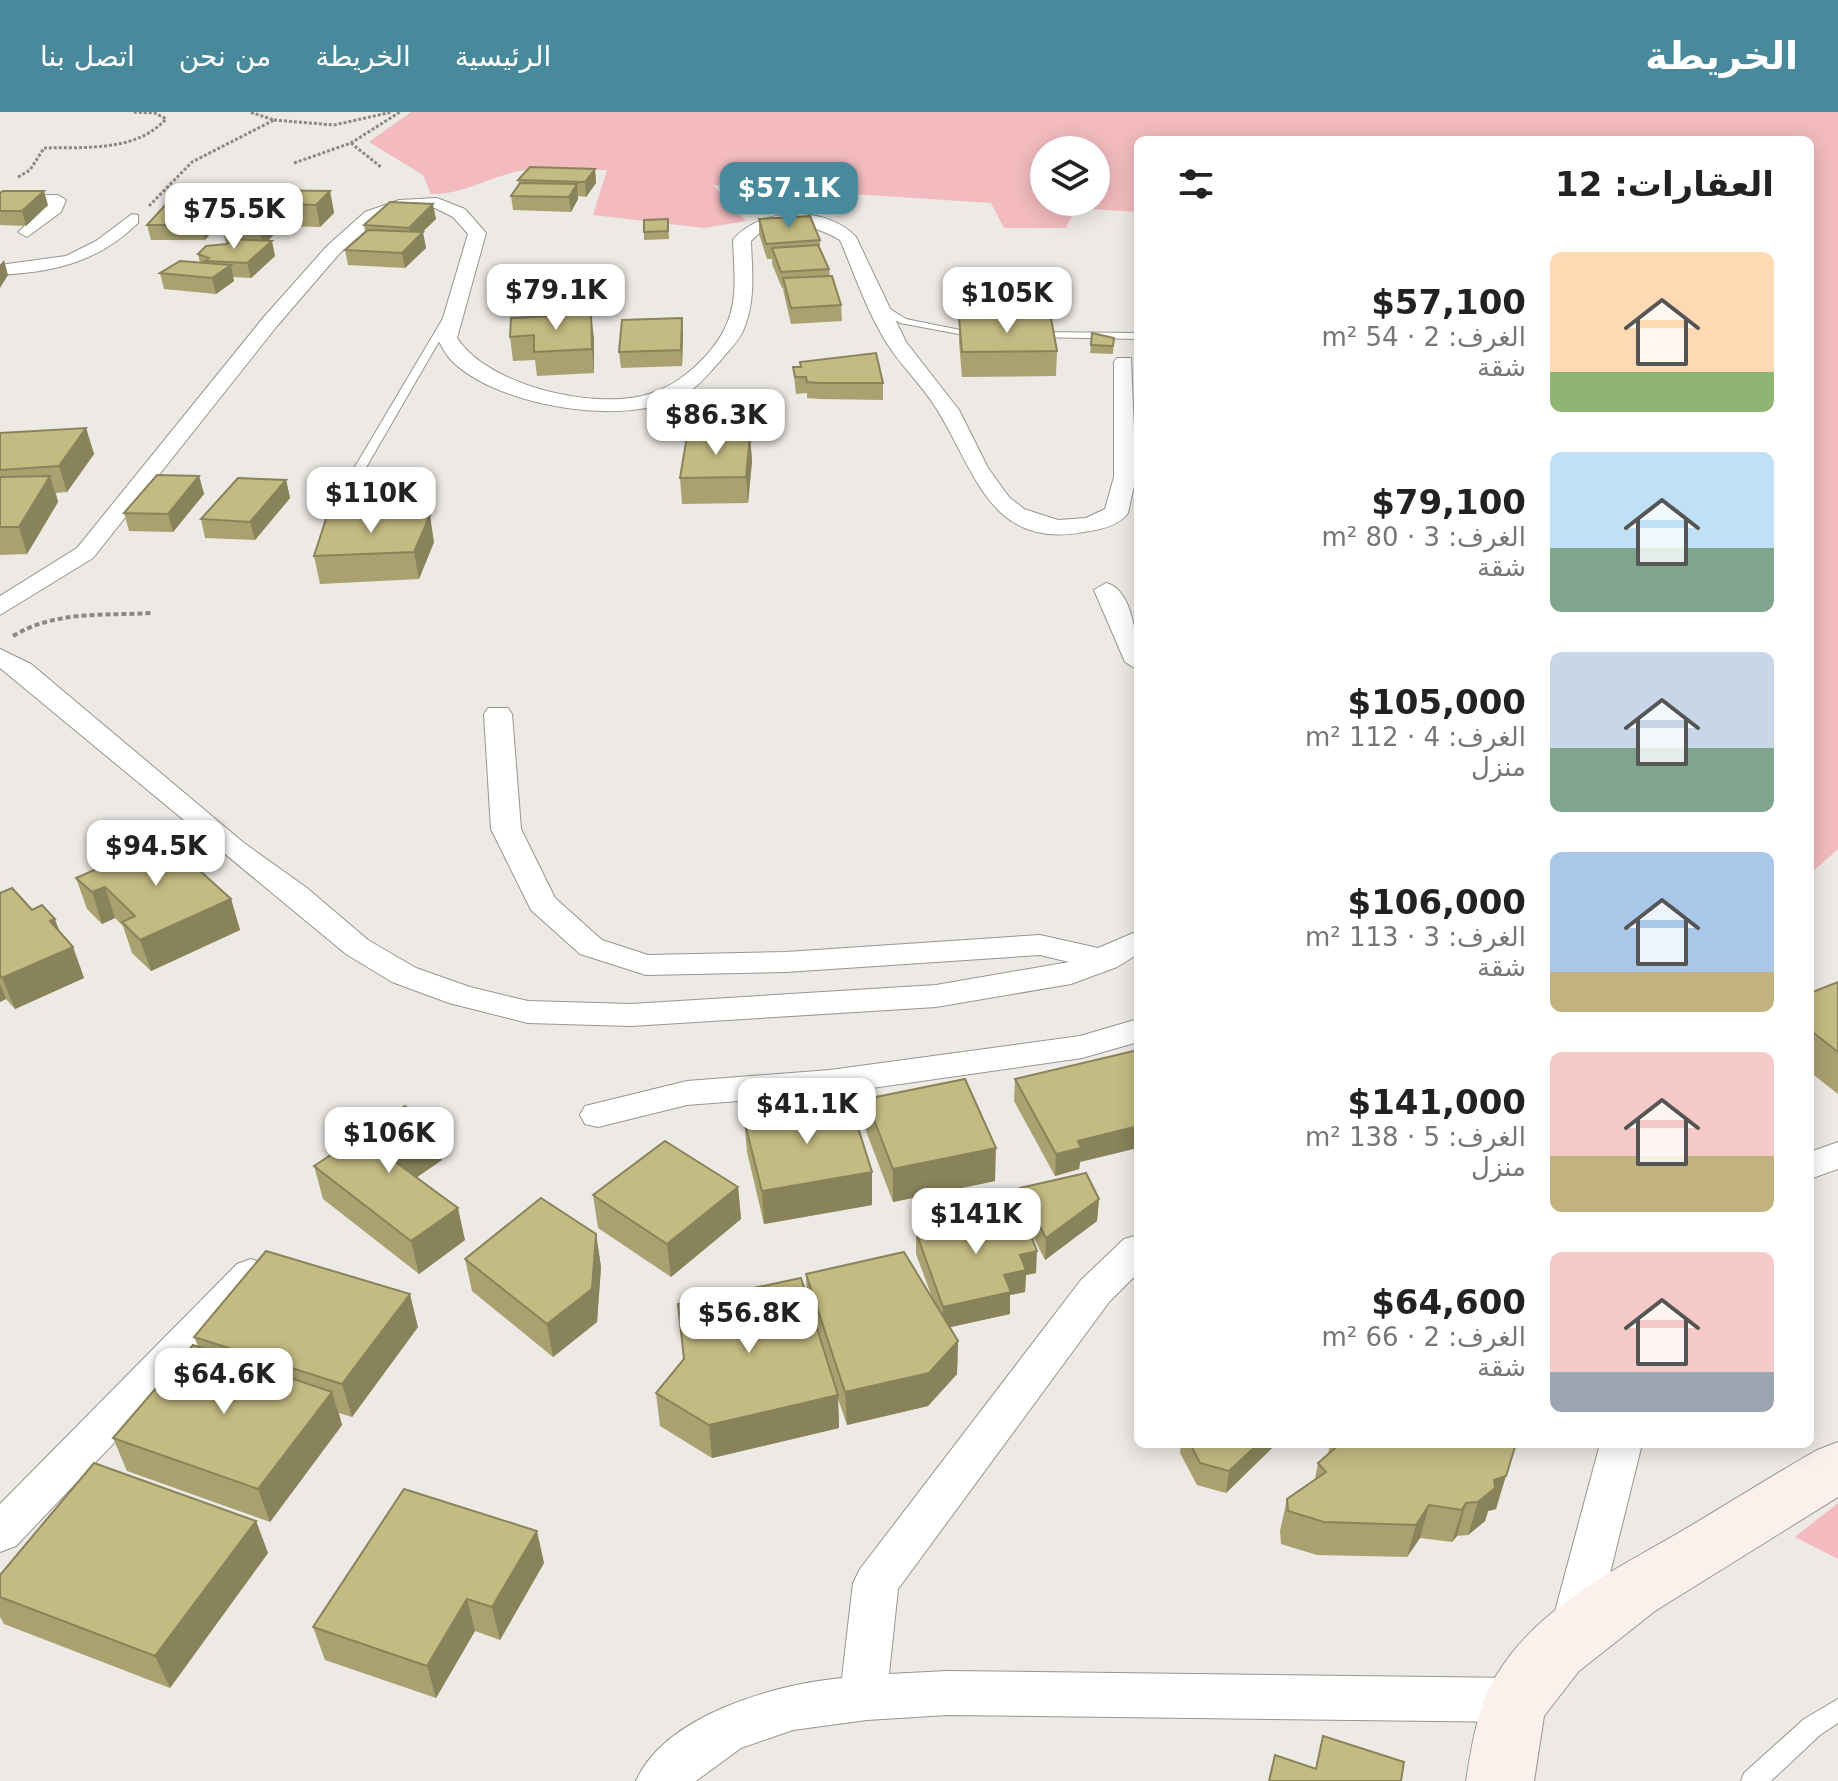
<!DOCTYPE html>
<html lang="ar">
<meta charset="utf-8">
<style>
:root{--surface:#fff;--page:#f2f2f2;--text:#222;--muted:#767676;--accent:#488a9b}
body{margin:0;font-family:"DejaVu Sans","Noto Sans Arabic",sans-serif;background:var(--page);color:var(--text);direction:rtl;height:100vh;display:flex;flex-direction:column;font-size:30px;white-space:nowrap}
*{box-sizing:border-box;margin:0}
p{font-size:26px;color:var(--muted)}
.icon{flex:none;width:44px;height:44px;fill:none;stroke:currentColor;stroke-width:2;stroke-linecap:round;stroke-linejoin:round}
.map{position:relative;flex:1;overflow:hidden;direction:ltr}
.details{position:absolute;left:1134px;top:24px;width:680px;height:1312px;display:flex;flex-direction:column;background:var(--surface);border-radius:12px;box-shadow:0 4px 20px #0003;direction:rtl}
.details>*{flex:none}
.tools{position:absolute;left:1030px;top:24px;display:grid;gap:16px}
.tools a{display:grid;place-items:center;width:80px;height:80px;border-radius:50%;background:var(--surface);box-shadow:0 4px 20px #0003;font-size:40px}
.price{position:absolute;translate:-50% -68px;padding:0 18px;border-radius:16px;background:#fff;color:#222;font-size:26px;line-height:52px;filter:drop-shadow(0 2px 4px #0008)}
.price::after{content:'';position:absolute;left:50%;top:48px;width:24px;height:18px;margin-left:-12px;background:inherit;clip-path:polygon(0 0,100% 0,50% 100%)}
.price.selected{background:var(--accent);color:#fff}
ul{padding:0;list-style:none}
li{display:flex;align-items:center;gap:24px;height:200px;padding:0 40px}
li span{display:grid;place-items:center;flex:none;width:224px;height:160px;border-radius:12px;color:#555}
li>.icon{margin-inline-start:auto}
span .icon{width:96px;height:96px;fill:#fffc;stroke-width:1}
li b{font-size:34px}
h2{display:flex;justify-content:space-between;align-items:center;height:96px;padding:0 40px;font-size:34px}
header{display:flex;align-items:center;gap:48px;box-sizing:border-box;height:112px;padding:0 40px;background:var(--accent);color:#fff}
header strong{font-size:38px}
nav{display:flex;gap:44px;margin-inline-start:auto;font-size:28px}
.map>svg:first-child{display:block}
</style>
<header>
<strong>الخريطة</strong>
<nav><a>الرئيسية</a><a>الخريطة</a><a>من نحن</a><a>اتصل بنا</a></nav>
</header>
<div class="map">
<svg width="1838" height="1669" viewBox="0 0 1838 1669">
<rect width="100%" height="100%" fill="#ede9e5"/>
<g fill="#f3bbbf" fill-rule="evenodd">
<path d="M411 0H1838V737L1810 762V28H1138V100L1076 96 1066 116H1004L991 91 713 73 746 109 704 116 593 103 607 58C581 58 552 55 526 58 493 62 465 83 431 82L423 63 369 30ZM1044 38H1096V90H1044Z"/>
<path d="M1838 1391V1447L1795 1425Z"/>
</g>
<g fill="none" stroke-linecap="round" stroke-linejoin="round">
<defs>
<g id="lane">
<path d="M876 192H882L906 207 985 223 980 226 900 211 876 196Z"/>
<path d="M448 198 456 200 349 385 339 387 337 385Z"/>
<path d="M1035 220 1138 221V227L1032 225V221Z"/>
<path d="M1838 1587V1611L1820 1623 1771 1669H1741L1744 1661 1804 1607Z"/>
</g>
<g id="street">
<path d="M58 83 66 88 61 100 27 125 18 120 48 93 0 94V84Z"/>
<path d="M437 86 465 97 486 121 457 226C489 275 599 300 652 281 680 272 711 244 724 218 739 190 734 158 733 128 759 95 827 93 856 125L906 230 959 298 988 356 1009 385 1024 397 1058 408 1086 406 1105 397 1114 365V250L1117 246H1131L1136 365 1128 401C1119 414 1099 418 1084 420 989 438 975 357 936 296 922 273 902 255 888 233 867 200 855 163 840 128 813 112 774 103 751 129 752 160 756 189 743 219 739 229 728 239 721 248 710 260 700 273 686 282 630 317 495 295 450 247 445 241 441 233 437 226L468 122 453 105 435 96 402 98 377 108 339 142 277 214 93 446 0 503V484L77 436 263 206 327 134 365 100 399 88Z"/>
<path d="M132 102 138 103V111C98 150 55 160 0 163V153L66 144 96 129Z"/>
<path d="M1106 471C1134 477 1138 534 1138 558L1125 550 1094 478Z"/>
<path d="M0 537 31 552 244 731 307 776 368 828 416 856 470 875 528 889 631 892 936 873 1069 850 1040 843 786 860 646 863 580 842 531 798 491 717 484 602 488 596H508L512 602 521 717 555 786 602 828 648 843 786 840 1040 823 1098 836 1138 819V842L1117 855 1071 872 936 895 631 914 528 911 449 891 392 870 346 842 0 556Z"/>
<path d="M1138 907V930L1082 946 830 982 687 993 598 1015 585 1012 580 1003 585 994 687 969 830 958 1080 924Z"/>
<path d="M1838 1030V1057L1810 1067V1040Z"/>
<path d="M1138 1123V1161L1109 1190 898 1477 889 1562 947 1559 1518 1566 1535 1572 1542 1588 1535 1604 1518 1610 947 1603 867 1608 793 1618 741 1636 696 1669H636C665 1603 776 1572 842 1566L853 1471 860 1457 1081 1168 1124 1127Z"/>
<path d="M251 1147 265 1152 270 1162 265 1172 16 1434 0 1440V1392L237 1152Z"/>
<path d="M1600 1332H1642L1596 1518 1589 1533 1573 1539 1557 1533 1550 1518Z"/>
</g>
<path id="secondary" d="M1838 1330V1385L1655 1499 1579 1559 1544 1604 1534 1669H1466C1472 1633 1477 1596 1496 1564 1539 1492 1623 1454 1692 1413 1734 1388 1775 1362 1817 1338Z"/>
</defs>
<use href="#lane" stroke="#989590" stroke-width="2"/>
<use href="#street" stroke="#989590" stroke-width="2"/>
<use href="#secondary" stroke="#989590" stroke-width="2"/>
<g stroke="#8b8886" stroke-width="3" stroke-dasharray="3 2" stroke-linecap="butt">
<path d="M274 8 334 13 392 0"/>
<path d="M351 31 381 55"/>
<path d="M294 51 351 31 400 0"/>
<path d="M18 65 30 58 44 36C85 35 136 40 166 7L155 1 132 0"/>
<path d="M149 94 192 50 274 8 250 0"/>
</g>
<path stroke="#8b8886" stroke-width="4" stroke-dasharray="5 3" stroke-linecap="butt" d="M13 524C56 498 104 504 152 501"/>
<use href="#lane" fill="#fff" fill-rule="evenodd"/>
<use href="#street" fill="#fff" fill-rule="evenodd"/>
<use href="#secondary" fill="#fbf0ec" fill-rule="evenodd"/>
</g>
<g fill="#a9a170">
<path d="M595 57 596 71 586 85 578 84V87L571 100 513 98 511 84 519 72 518 68Z"/>
<path d="M256 78 330 79 334 101 320 115 282 114 267 129 275 144 251 166 233 165 234 169 216 182 164 177 160 161 200 151 198 142 226 132 221 110Z"/>
<path d="M0 81 48 93 26 114 0 113Z"/>
<path d="M225 104 205 128H151L147 113Z"/>
<path d="M436 107 422 120 426 136 405 156 348 153 345 138 365 120 364 113Z"/>
<path d="M668 107 669 127 644 128V120Z"/>
<path d="M759 107 820 128V136L829 157 830 164 841 193 842 209 791 212 784 182 783 176H782L772 152V147H767L759 122Z"/>
<path d="M511 206 594 226V261L537 264 535 248 513 249 510 225Z"/>
<path d="M959 206 1057 239 1056 264 962 265 959 230Z"/>
<path d="M1092 221 1114 226 1113 242 1090 241Z"/>
<path d="M683 222 682 254 621 256 619 240Z"/>
<path d="M800 250 883 271V288L820 287 807 286V281L796 282 793 255H800Z"/>
<path d="M86 316 94 342 67 380 56 381 58 390 27 442 0 443V321Z"/>
<path d="M750 323 752 349 748 391 682 392 680 366Z"/>
<path d="M199 364 204 382 173 420 129 419 124 401Z"/>
<path d="M286 368 290 386 255 428 205 426 201 407Z"/>
<path d="M434 430 419 467 320 472 314 444Z"/>
<path d="M76 766 231 787 240 818 151 859 132 841 123 814 115 806 102 812 87 797Z"/>
<path d="M0 781 32 798 60 820 73 835 84 866 15 897 6 887 0 890Z"/>
<path d="M1838 870V982L1810 960V881Z"/>
<path d="M1015 967 1080 1050 1079 1057 1055 1064 1014 989Z"/>
<path d="M866 987 995 1069 893 1090 866 1019Z"/>
<path d="M744 1008 872 1093 764 1112 747 1040Z"/>
<path d="M435 1016 442 1048 417 1065 465 1128 419 1162 323 1087 314 1054Z"/>
<path d="M738 1075 741 1107 671 1165 598 1116 593 1083Z"/>
<path d="M1020 1076 1099 1087 1097 1109 1045 1148 1023 1105 1036 1161 1026 1163 1025 1180 1010 1183V1202L950 1215 958 1229 957 1262 928 1294 847 1313 838 1287 839 1316 712 1346 660 1314 656 1281 807 1184 806 1162 932 1185 916 1142V1120L1020 1099Z"/>
<path d="M596 1122 601 1155 597 1210 553 1245 472 1179 465 1147Z"/>
<path d="M418 1215 352 1305 339 1301 342 1313 270 1410 127 1359 113 1326 198 1234 194 1225Z"/>
<path d="M1181 1332H1276L1226 1381 1197 1373 1180 1341Z"/>
<path d="M1330 1332H1511L1496 1397 1488 1399 1485 1409 1468 1423 1457 1424 1452 1430 1420 1426 1407 1445 1317 1443 1281 1432 1280 1419 1287 1387 1315 1367 1318 1351 1328 1343Z"/>
<path d="M256 1409 268 1441 170 1576 4 1512 0 1505V1463Z"/>
<path d="M544 1451 500 1528 475 1519 436 1586 325 1548 313 1515Z"/>
</g>
<g fill="#89835b">
<path d="M595 57 596 71 586 85 585 70Z"/>
<path d="M577 72 578 87 571 100 569 85Z"/>
<path d="M44 79 48 93 26 114 22 99Z"/>
<path d="M330 79 334 101 320 115 316 93Z"/>
<path d="M222 89 225 104 205 128 202 113Z"/>
<path d="M277 92 282 114 263 134 258 111Z"/>
<path d="M433 92 436 107 411 131 409 116Z"/>
<path d="M423 120 426 136 405 156 402 141Z"/>
<path d="M272 129 275 144 251 166 247 151Z"/>
<path d="M4 148 8 163 0 176V153Z"/>
<path d="M231 153 234 169 216 182 212 166Z"/>
<path d="M591 202 594 226V261L592 237Z"/>
<path d="M682 206 683 222 682 254 681 238Z"/>
<path d="M86 316 94 342 67 380 59 354Z"/>
<path d="M750 323 752 349 748 391 746 365Z"/>
<path d="M50 364 58 390 27 442 19 415Z"/>
<path d="M199 364 204 382 173 420 168 402Z"/>
<path d="M286 368 290 386 255 428 250 410Z"/>
<path d="M430 403 434 430 419 467 414 440Z"/>
<path d="M105 775 115 806 102 812 92 780Z"/>
<path d="M231 787 240 818 151 859 140 828Z"/>
<path d="M55 807 66 838 73 835 84 866 15 897 2 866 50 809Z"/>
<path d="M0 872 6 887 0 890Z"/>
<path d="M1138 1014V1036L1080 1050 1079 1057 1055 1064 1056 1042 1078 1029Z"/>
<path d="M435 1016 442 1048 398 1078 390 1046Z"/>
<path d="M996 1036 995 1069 893 1090V1057Z"/>
<path d="M872 1060V1093L764 1112 762 1079Z"/>
<path d="M738 1075 741 1107 671 1165 667 1132Z"/>
<path d="M1099 1087 1097 1109 1045 1148 1046 1126Z"/>
<path d="M458 1096 465 1128 419 1162 411 1129Z"/>
<path d="M596 1122 601 1155 597 1210 553 1245 547 1212Z"/>
<path d="M1037 1139 1036 1161 1026 1163 1025 1180 1010 1183V1202L942 1217 943 1195 1020 1143Z"/>
<path d="M410 1182 418 1215 352 1305 342 1272Z"/>
<path d="M958 1229 957 1262 928 1294 847 1313 845 1280Z"/>
<path d="M332 1280 342 1313 270 1410 258 1377Z"/>
<path d="M838 1283 839 1316 712 1346 709 1313Z"/>
<path d="M1258 1332H1276L1226 1381 1229 1359Z"/>
<path d="M1506 1364 1496 1397 1488 1399 1485 1409 1468 1423 1478 1390 1494 1368Z"/>
<path d="M1466 1391 1457 1424 1452 1430 1462 1398Z"/>
<path d="M1429 1393 1420 1426 1407 1445 1416 1413Z"/>
<path d="M256 1409 268 1441 170 1576 155 1544Z"/>
<path d="M537 1419 544 1451 500 1528 492 1495Z"/>
<path d="M467 1487 475 1519 436 1586 427 1554Z"/>
</g>
<g fill="#c4bb82" stroke="#89835b" stroke-width="2">
<path d="M530 55 595 57 585 70 518 68Z"/>
<path d="M520 71 577 72 569 85 511 84Z"/>
<path d="M256 78 330 79 316 93 277 92 258 111 221 110Z"/>
<path d="M3 79H44L22 99H0V81Z"/>
<path d="M169 89H222L202 113H147Z"/>
<path d="M390 90 433 92 409 116 364 113Z"/>
<path d="M810 104 820 128 766 132 759 107Z"/>
<path d="M668 107V119L644 120V108Z"/>
<path d="M368 118 423 120 402 141 345 138Z"/>
<path d="M232 127 272 129 247 151 205 149 209 146 198 142 206 134 227 132Z"/>
<path d="M818 133 829 157 781 160 772 136Z"/>
<path d="M180 149 231 153 212 166 160 161Z"/>
<path d="M832 164 841 193 791 196 783 166Z"/>
<path d="M591 202 592 237 534 240V223L510 225 511 206Z"/>
<path d="M682 206 681 238 619 240 622 208Z"/>
<path d="M959 206H1051L1057 239 962 240Z"/>
<path d="M1092 221 1114 226 1113 234 1091 233Z"/>
<path d="M876 241 883 271H820L807 270 806 265H795L793 255H801L800 250Z"/>
<path d="M86 316 59 354 0 358V321Z"/>
<path d="M750 323 746 365 680 366 687 324Z"/>
<path d="M157 363 199 364 168 402 124 401Z"/>
<path d="M50 364 19 415H0V365Z"/>
<path d="M238 366 286 368 250 410 201 407Z"/>
<path d="M430 403 414 440 314 444 327 404Z"/>
<path d="M165 727 231 787 140 828 122 810 135 804 105 775 92 780 76 766Z"/>
<path d="M12 776 32 798 42 793 55 807 50 809 73 835 2 866 0 863V781Z"/>
<path d="M1838 870V940L1810 918V899L1811 898 1810 897V881Z"/>
<path d="M1138 938V1014L1078 1029 1081 1036 1056 1042 1015 967Z"/>
<path d="M965 967 996 1036 893 1057 866 987Z"/>
<path d="M850 990 872 1060 762 1079 744 1008Z"/>
<path d="M405 994 435 1016 390 1046 458 1096 411 1129 314 1054Z"/>
<path d="M665 1029 738 1075 667 1132 593 1083Z"/>
<path d="M1086 1061 1099 1087 1046 1126 1020 1076Z"/>
<path d="M541 1086 596 1122 592 1177 547 1212 465 1147Z"/>
<path d="M1021 1099 1037 1139 1020 1143 1026 1158 1004 1163 1011 1180 943 1195 916 1120Z"/>
<path d="M266 1139 410 1182 342 1272 194 1225Z"/>
<path d="M904 1140 958 1229 929 1261 845 1280 806 1162Z"/>
<path d="M801 1166 838 1283 709 1313 656 1281 684 1247 678 1192Z"/>
<path d="M193 1233 332 1280 258 1377 113 1326Z"/>
<path d="M1190 1332H1258L1229 1359 1200 1351Z"/>
<path d="M1340 1332H1511L1515 1335 1506 1364 1494 1368 1495 1376 1478 1390 1466 1391 1462 1398 1429 1393 1416 1413 1324 1410 1288 1399 1287 1387 1326 1360 1318 1351Z"/>
<path d="M94 1351 256 1409 155 1544 0 1485V1463Z"/>
<path d="M404 1377 537 1419 492 1495 467 1487 427 1554 313 1515Z"/>
<path d="M1323 1624 1404 1650 1401 1669H1269L1275 1643 1316 1657Z"/>
</g>
</svg>
<div class="tools">
<a><svg class="icon" aria-label="layers" viewBox="0 0 24 24"><path d="M12 4l9 5-9 5-9-5zM3 14l9 5 9-5"/></svg></a>
</div>
<b class="price selected" style="left:789px;top:118px">$57.1K</b>
<b class="price" style="left:234px;top:139px">$75.5K</b>
<b class="price" style="left:556px;top:220px">$79.1K</b>
<b class="price" style="left:1007px;top:223px">$105K</b>
<b class="price" style="left:716px;top:345px">$86.3K</b>
<b class="price" style="left:371px;top:423px">$110K</b>
<b class="price" style="left:156px;top:776px">$94.5K</b>
<b class="price" style="left:807px;top:1034px">$41.1K</b>
<b class="price" style="left:389px;top:1063px">$106K</b>
<b class="price" style="left:976px;top:1144px">$141K</b>
<b class="price" style="left:749px;top:1243px">$56.8K</b>
<b class="price" style="left:224px;top:1304px">$64.6K</b>
<section class="details">
<h2>العقارات: 12<svg class="icon" aria-label="filters" viewBox="0 0 24 24"><path d="M4 7h16M4 17h16"/><circle cx="9" cy="7" r="2"/><circle cx="15" cy="17" r="2"/></svg></h2>
<ul>
<li><span style="background:linear-gradient(#ffd9b3 75%,#8fb573 0)"><svg class="icon" aria-label="home" viewBox="0 0 24 24"><path d="M3 11l9-7 9 7M6 9v11h12V9"/></svg></span><div><b>$57,100</b><p>الغرف: 2 · 54 m²</p><p>شقة</p></div></li>
<li><span style="background:linear-gradient(#bfe0f5 60%,#7fa58c 0)"><svg class="icon" aria-label="home" viewBox="0 0 24 24"><path d="M3 11l9-7 9 7M6 9v11h12V9"/></svg></span><div><b>$79,100</b><p>الغرف: 3 · 80 m²</p><p>شقة</p></div></li>
<li><span style="background:linear-gradient(#c9d6e8 60%,#7fa58c 0)"><svg class="icon" aria-label="home" viewBox="0 0 24 24"><path d="M3 11l9-7 9 7M6 9v11h12V9"/></svg></span><div><b>$105,000</b><p>الغرف: 4 · 112 m²</p><p>منزل</p></div></li>
<li><span style="background:linear-gradient(#a9c7e8 75%,#c2b280 0)"><svg class="icon" aria-label="home" viewBox="0 0 24 24"><path d="M3 11l9-7 9 7M6 9v11h12V9"/></svg></span><div><b>$106,000</b><p>الغرف: 3 · 113 m²</p><p>شقة</p></div></li>
<li><span style="background:linear-gradient(#f6c9c9 65%,#c2b280 0)"><svg class="icon" aria-label="home" viewBox="0 0 24 24"><path d="M3 11l9-7 9 7M6 9v11h12V9"/></svg></span><div><b>$141,000</b><p>الغرف: 5 · 138 m²</p><p>منزل</p></div></li>
<li><span style="background:linear-gradient(#f6c9c9 75%,#9aa5b1 0)"><svg class="icon" aria-label="home" viewBox="0 0 24 24"><path d="M3 11l9-7 9 7M6 9v11h12V9"/></svg></span><div><b>$64,600</b><p>الغرف: 2 · 66 m²</p><p>شقة</p></div></li>
</ul>
</section>
</div>
